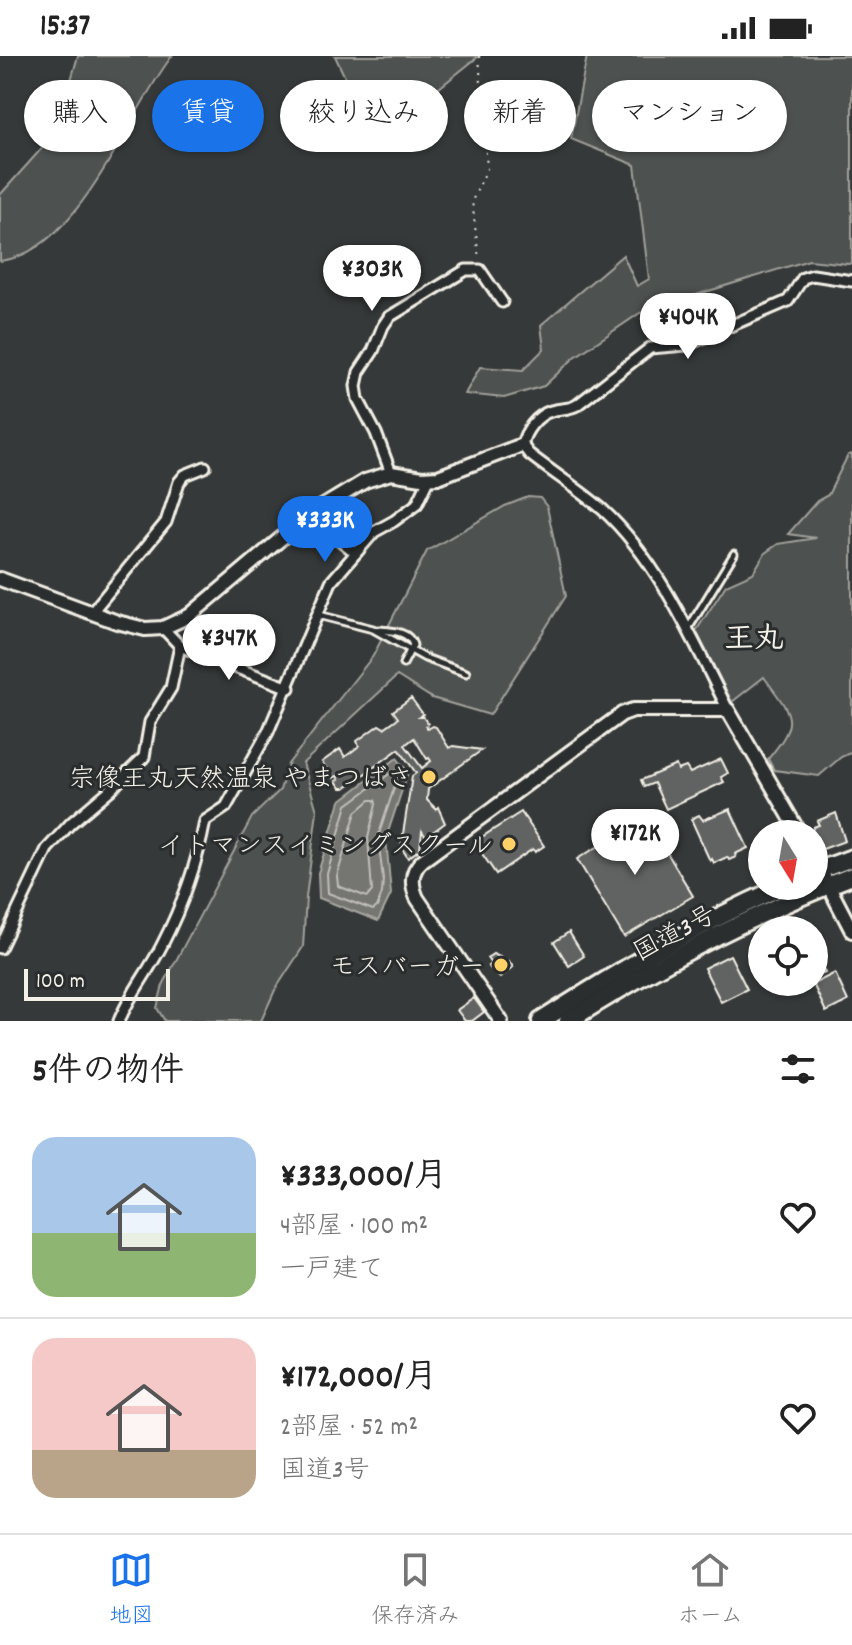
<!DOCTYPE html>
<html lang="ja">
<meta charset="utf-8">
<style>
:root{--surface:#fff;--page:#f6f6f6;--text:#222;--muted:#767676;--line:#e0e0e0;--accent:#1a73e8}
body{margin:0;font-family:Dekko,"Klee One",sans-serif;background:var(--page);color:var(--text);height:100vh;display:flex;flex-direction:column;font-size:30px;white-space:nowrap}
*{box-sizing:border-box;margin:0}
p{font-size:26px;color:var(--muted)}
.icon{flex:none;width:44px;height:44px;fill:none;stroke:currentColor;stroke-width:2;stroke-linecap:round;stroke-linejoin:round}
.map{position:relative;height:965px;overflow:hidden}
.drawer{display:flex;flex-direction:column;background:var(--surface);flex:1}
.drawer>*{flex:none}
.guide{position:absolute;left:24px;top:24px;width:804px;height:72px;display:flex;gap:16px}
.needle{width:52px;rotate:169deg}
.controls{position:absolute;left:748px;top:764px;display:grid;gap:16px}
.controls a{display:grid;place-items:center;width:80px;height:80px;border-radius:50%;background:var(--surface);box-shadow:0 2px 6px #0004;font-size:40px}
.scale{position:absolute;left:24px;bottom:20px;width:146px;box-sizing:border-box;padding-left:8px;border:4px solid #f4f1e8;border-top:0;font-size:22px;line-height:28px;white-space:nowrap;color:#f4f1e8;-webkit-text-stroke:6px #2a2d2e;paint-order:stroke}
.price{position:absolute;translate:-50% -68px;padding:0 18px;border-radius:28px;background:#fff;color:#222;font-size:26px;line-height:52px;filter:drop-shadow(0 2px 4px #0008)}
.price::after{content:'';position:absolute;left:50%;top:48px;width:24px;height:18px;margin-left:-12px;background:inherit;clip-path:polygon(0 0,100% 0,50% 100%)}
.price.on{background:var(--accent);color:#fff}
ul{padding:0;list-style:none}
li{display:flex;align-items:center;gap:24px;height:200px;padding:0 32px}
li+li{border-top:2px solid var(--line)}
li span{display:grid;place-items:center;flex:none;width:224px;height:160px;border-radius:24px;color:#555}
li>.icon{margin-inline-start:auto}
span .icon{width:96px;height:96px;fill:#fffc;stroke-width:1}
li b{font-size:34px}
h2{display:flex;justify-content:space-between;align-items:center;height:96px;padding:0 32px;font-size:34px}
.pill{padding:0 28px;border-radius:36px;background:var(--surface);box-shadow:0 2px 6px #0004;font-size:28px;line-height:72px}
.pill.on{background:var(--accent);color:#fff}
.status{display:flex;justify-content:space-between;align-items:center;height:56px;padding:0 40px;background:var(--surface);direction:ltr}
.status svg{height:22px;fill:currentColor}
.tab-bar{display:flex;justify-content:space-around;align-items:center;height:112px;border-top:2px solid var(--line);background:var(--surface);font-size:22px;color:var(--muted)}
.tab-bar a{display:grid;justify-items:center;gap:4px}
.tab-bar .on{color:var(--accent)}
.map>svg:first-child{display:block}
</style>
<div class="status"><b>15:37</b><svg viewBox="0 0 49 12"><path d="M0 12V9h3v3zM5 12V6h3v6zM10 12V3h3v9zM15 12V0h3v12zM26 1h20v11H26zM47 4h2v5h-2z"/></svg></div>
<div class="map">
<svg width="852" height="965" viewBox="0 0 852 965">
<rect width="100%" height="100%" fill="#363939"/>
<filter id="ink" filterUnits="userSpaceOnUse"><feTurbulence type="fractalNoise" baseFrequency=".0125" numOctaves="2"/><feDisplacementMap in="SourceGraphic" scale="16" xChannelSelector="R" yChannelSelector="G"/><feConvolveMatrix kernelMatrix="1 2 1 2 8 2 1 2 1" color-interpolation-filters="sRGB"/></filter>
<g filter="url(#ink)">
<g fill="#4e514f" stroke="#a1a19c" stroke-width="2">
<path d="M78 0H172C127 58 80 196 0 205V139L52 81 58 69Z"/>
<path d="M335 0H479L419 48 364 62Z"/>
<path d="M587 0H852V206L849 208 809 204 670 247 640 257 575 301 544 330 504 342 465 338 480 311 523 314 544 293 541 269 623 199 637 230 649 223 635 109 571 83Z"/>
<path d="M852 398V696L841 701 819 720 774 714 768 703C801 663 792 660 764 621L732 646 696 575 726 529 753 517 765 497 778 488 816 482 788 478 817 445 828 439 848 399Z"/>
<path d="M528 441 540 442 547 451 566 540 490 659 432 642 397 620 303 707 317 755 306 841 303 891 275 934 261 965H165L157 952 163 929 252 761 280 734 288 708 373 600 427 495 505 450Z"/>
</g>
<path fill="#757572" stroke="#a8a7a1" stroke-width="2" d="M397 702 408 716 386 782 391 838 378 865 319 842 318 817 340 745Z"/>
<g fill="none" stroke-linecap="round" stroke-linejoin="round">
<g stroke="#c1bfb9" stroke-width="2">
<path d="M396 715 398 720 378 781 383 823 382 837 377 851 373 854 328 837 327 818 347 749 392 716Z"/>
<path d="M370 744H375L376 748 368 782 372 835 367 841 338 830 337 820 356 756Z"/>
</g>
</g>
<g fill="#616362" stroke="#f4f1e8" stroke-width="2" fill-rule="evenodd">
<path d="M411 642 423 658 419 661H423L428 668 426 670 428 673 433 670 436 671 449 692 453 690 482 694 428 733 427 744 436 753 438 751 445 767 426 781 422 775 420 793 408 802 401 791 412 720 416 717 399 693 345 732H341L336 725 339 723 337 720 333 722 322 706 340 693 345 701 359 690 357 685 376 671 379 669 384 672 398 662 393 655ZM414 682 427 703 429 702 431 705 422 712 405 689Z"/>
<path d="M721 703 728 717 721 721 724 726 666 753 654 727 644 731 641 724 676 709 678 714 686 711 690 717Z"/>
<path d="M730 753 748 792 735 798 736 801 729 804 727 801 714 807 712 803 710 805 691 763 699 759 703 764Z"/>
<path d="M521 756 544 790 535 796 533 793 496 818 474 786Z"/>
<path d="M836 757 845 785 820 794 812 775 813 771 819 769 817 765Z"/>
<path d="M644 758 693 840 624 881 577 803 641 765 639 761Z"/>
<path d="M569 876 584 900 569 910 554 886Z"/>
<path d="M814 892 825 917 814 922Z"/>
<path d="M493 898 500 901 505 908 509 905 513 911 500 922 488 910 491 908 487 902Z"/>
<path d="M730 899 747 933 721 946 704 912Z"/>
<path d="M835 917 848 945 826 956 813 928Z"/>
<path d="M474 942 484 956 472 965H465L457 954Z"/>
</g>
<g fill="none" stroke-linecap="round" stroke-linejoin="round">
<defs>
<g id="service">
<path d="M318 559 373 573 425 602 466 617"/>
<path d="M688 573 734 498"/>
<path d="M379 574C392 575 409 575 413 589L403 608"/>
</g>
<g id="minor">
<path d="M391 417 376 377 358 343 356 330 359 316 373 295 383 270 389 261 466 214H480L502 246"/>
<path d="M309 459 356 497"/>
<path d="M92 556 166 466 179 426 185 419 205 411"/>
<path d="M163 572 180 590 289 632"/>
<path d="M728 654C694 586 659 505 602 453 579 433 553 417 529 398L522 389C525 375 537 359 551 355 561 352 568 354 577 349L650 292 686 289 788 245 803 222 813 219 852 225"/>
<path d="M0 892 47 793 71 767 110 734 144 701 150 666 171 632 180 590"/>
<path d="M119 965C130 938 149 915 162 889 182 850 197 808 205 765L226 751 268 676 331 526 374 476 394 465 417 448 429 423"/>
</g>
<g id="tertiary">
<path d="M0 523 117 566 145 573 163 572 189 560 309 459 365 425 391 417 422 422 438 421 522 389"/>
<path d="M814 802 852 875"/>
<path d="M501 965 417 842C411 828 410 815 423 804L622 658 633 654H728L800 778"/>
</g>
<g id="trunk">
<path d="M814 816 852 802"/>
<path d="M541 965C619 915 699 867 784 830"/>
<path d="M568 965C658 908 752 858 852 820"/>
</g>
</defs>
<use href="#service" stroke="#f4f1e8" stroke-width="11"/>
<use href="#minor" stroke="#f4f1e8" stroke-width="15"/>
<use href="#tertiary" stroke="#f4f1e8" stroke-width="18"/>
<use href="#trunk" stroke="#f4f1e8" stroke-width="22"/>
<path stroke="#f4f1e8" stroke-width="2" stroke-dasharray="2 6" stroke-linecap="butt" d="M479 0 487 113 472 145 479 203"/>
<use href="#service" stroke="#2a2d2e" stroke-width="5"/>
<use href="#minor" stroke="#2a2d2e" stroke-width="9"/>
<use href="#tertiary" stroke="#2a2d2e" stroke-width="12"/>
<use href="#trunk" stroke="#2a2d2e" stroke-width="16"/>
</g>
</g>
<g fill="#ffd166" stroke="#2a2d2e" stroke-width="3">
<circle cx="429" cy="721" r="8"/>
<circle cx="509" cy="788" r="8"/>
<circle cx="501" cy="909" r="8"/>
</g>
<g text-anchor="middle" stroke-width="6" stroke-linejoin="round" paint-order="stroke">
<g font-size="26" fill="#f4f1e8" stroke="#2a2d2e" text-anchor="end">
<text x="413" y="730">宗像王丸天然温泉 やまつばさ</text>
<text x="493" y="797">イトマンスイミングスクール</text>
<text x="485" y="918">モスバーガー</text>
</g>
<g font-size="26" fill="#f4f1e8" stroke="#2a2d2e">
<text transform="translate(674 876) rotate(-28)" y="9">国道3号</text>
</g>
<g font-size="30" font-weight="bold" fill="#f4f1e8" stroke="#2a2d2e">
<text x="754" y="591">王丸</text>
</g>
</g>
</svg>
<div class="controls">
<a><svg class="needle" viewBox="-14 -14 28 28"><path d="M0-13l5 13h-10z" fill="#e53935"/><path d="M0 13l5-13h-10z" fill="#767676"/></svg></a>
<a><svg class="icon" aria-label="locate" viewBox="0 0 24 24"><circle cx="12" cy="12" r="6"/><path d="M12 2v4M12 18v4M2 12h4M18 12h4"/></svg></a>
</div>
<div class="scale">100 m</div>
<b class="price" style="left:372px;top:257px">¥303K</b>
<b class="price" style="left:688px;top:305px">¥404K</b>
<b class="price on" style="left:325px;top:508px">¥333K</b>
<b class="price" style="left:229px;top:626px">¥347K</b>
<b class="price" style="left:635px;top:821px">¥172K</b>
<div class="guide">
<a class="pill">購入</a>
<a class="pill on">賃貸</a>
<a class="pill">絞り込み</a>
<a class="pill">新着</a>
<a class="pill">マンション</a>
</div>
</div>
<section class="drawer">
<h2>5件の物件<svg class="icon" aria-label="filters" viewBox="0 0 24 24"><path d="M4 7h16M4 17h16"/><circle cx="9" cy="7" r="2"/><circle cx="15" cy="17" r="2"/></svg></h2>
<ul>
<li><span style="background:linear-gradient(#a9c7e8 60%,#8fb573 0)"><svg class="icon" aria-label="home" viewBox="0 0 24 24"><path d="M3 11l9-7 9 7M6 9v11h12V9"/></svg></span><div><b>¥333,000/月</b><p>4部屋 · 100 m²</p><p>一戸建て</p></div><svg class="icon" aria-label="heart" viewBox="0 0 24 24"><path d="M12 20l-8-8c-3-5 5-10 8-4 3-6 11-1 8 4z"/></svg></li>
<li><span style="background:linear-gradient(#f6c9c9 70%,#b9a48a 0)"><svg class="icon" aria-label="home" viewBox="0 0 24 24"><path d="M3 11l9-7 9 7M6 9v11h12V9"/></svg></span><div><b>¥172,000/月</b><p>2部屋 · 52 m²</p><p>国道3号</p></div><svg class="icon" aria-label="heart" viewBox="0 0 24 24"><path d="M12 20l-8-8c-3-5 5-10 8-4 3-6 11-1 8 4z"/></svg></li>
</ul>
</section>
<nav class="tab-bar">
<a class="on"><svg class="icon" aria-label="map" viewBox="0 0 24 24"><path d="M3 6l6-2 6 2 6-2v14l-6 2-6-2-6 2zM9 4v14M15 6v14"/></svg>地図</a>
<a><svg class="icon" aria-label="saved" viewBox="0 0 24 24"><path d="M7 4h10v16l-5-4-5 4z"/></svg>保存済み</a>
<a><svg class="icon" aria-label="home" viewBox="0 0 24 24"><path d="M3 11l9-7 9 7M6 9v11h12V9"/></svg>ホーム</a>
</nav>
